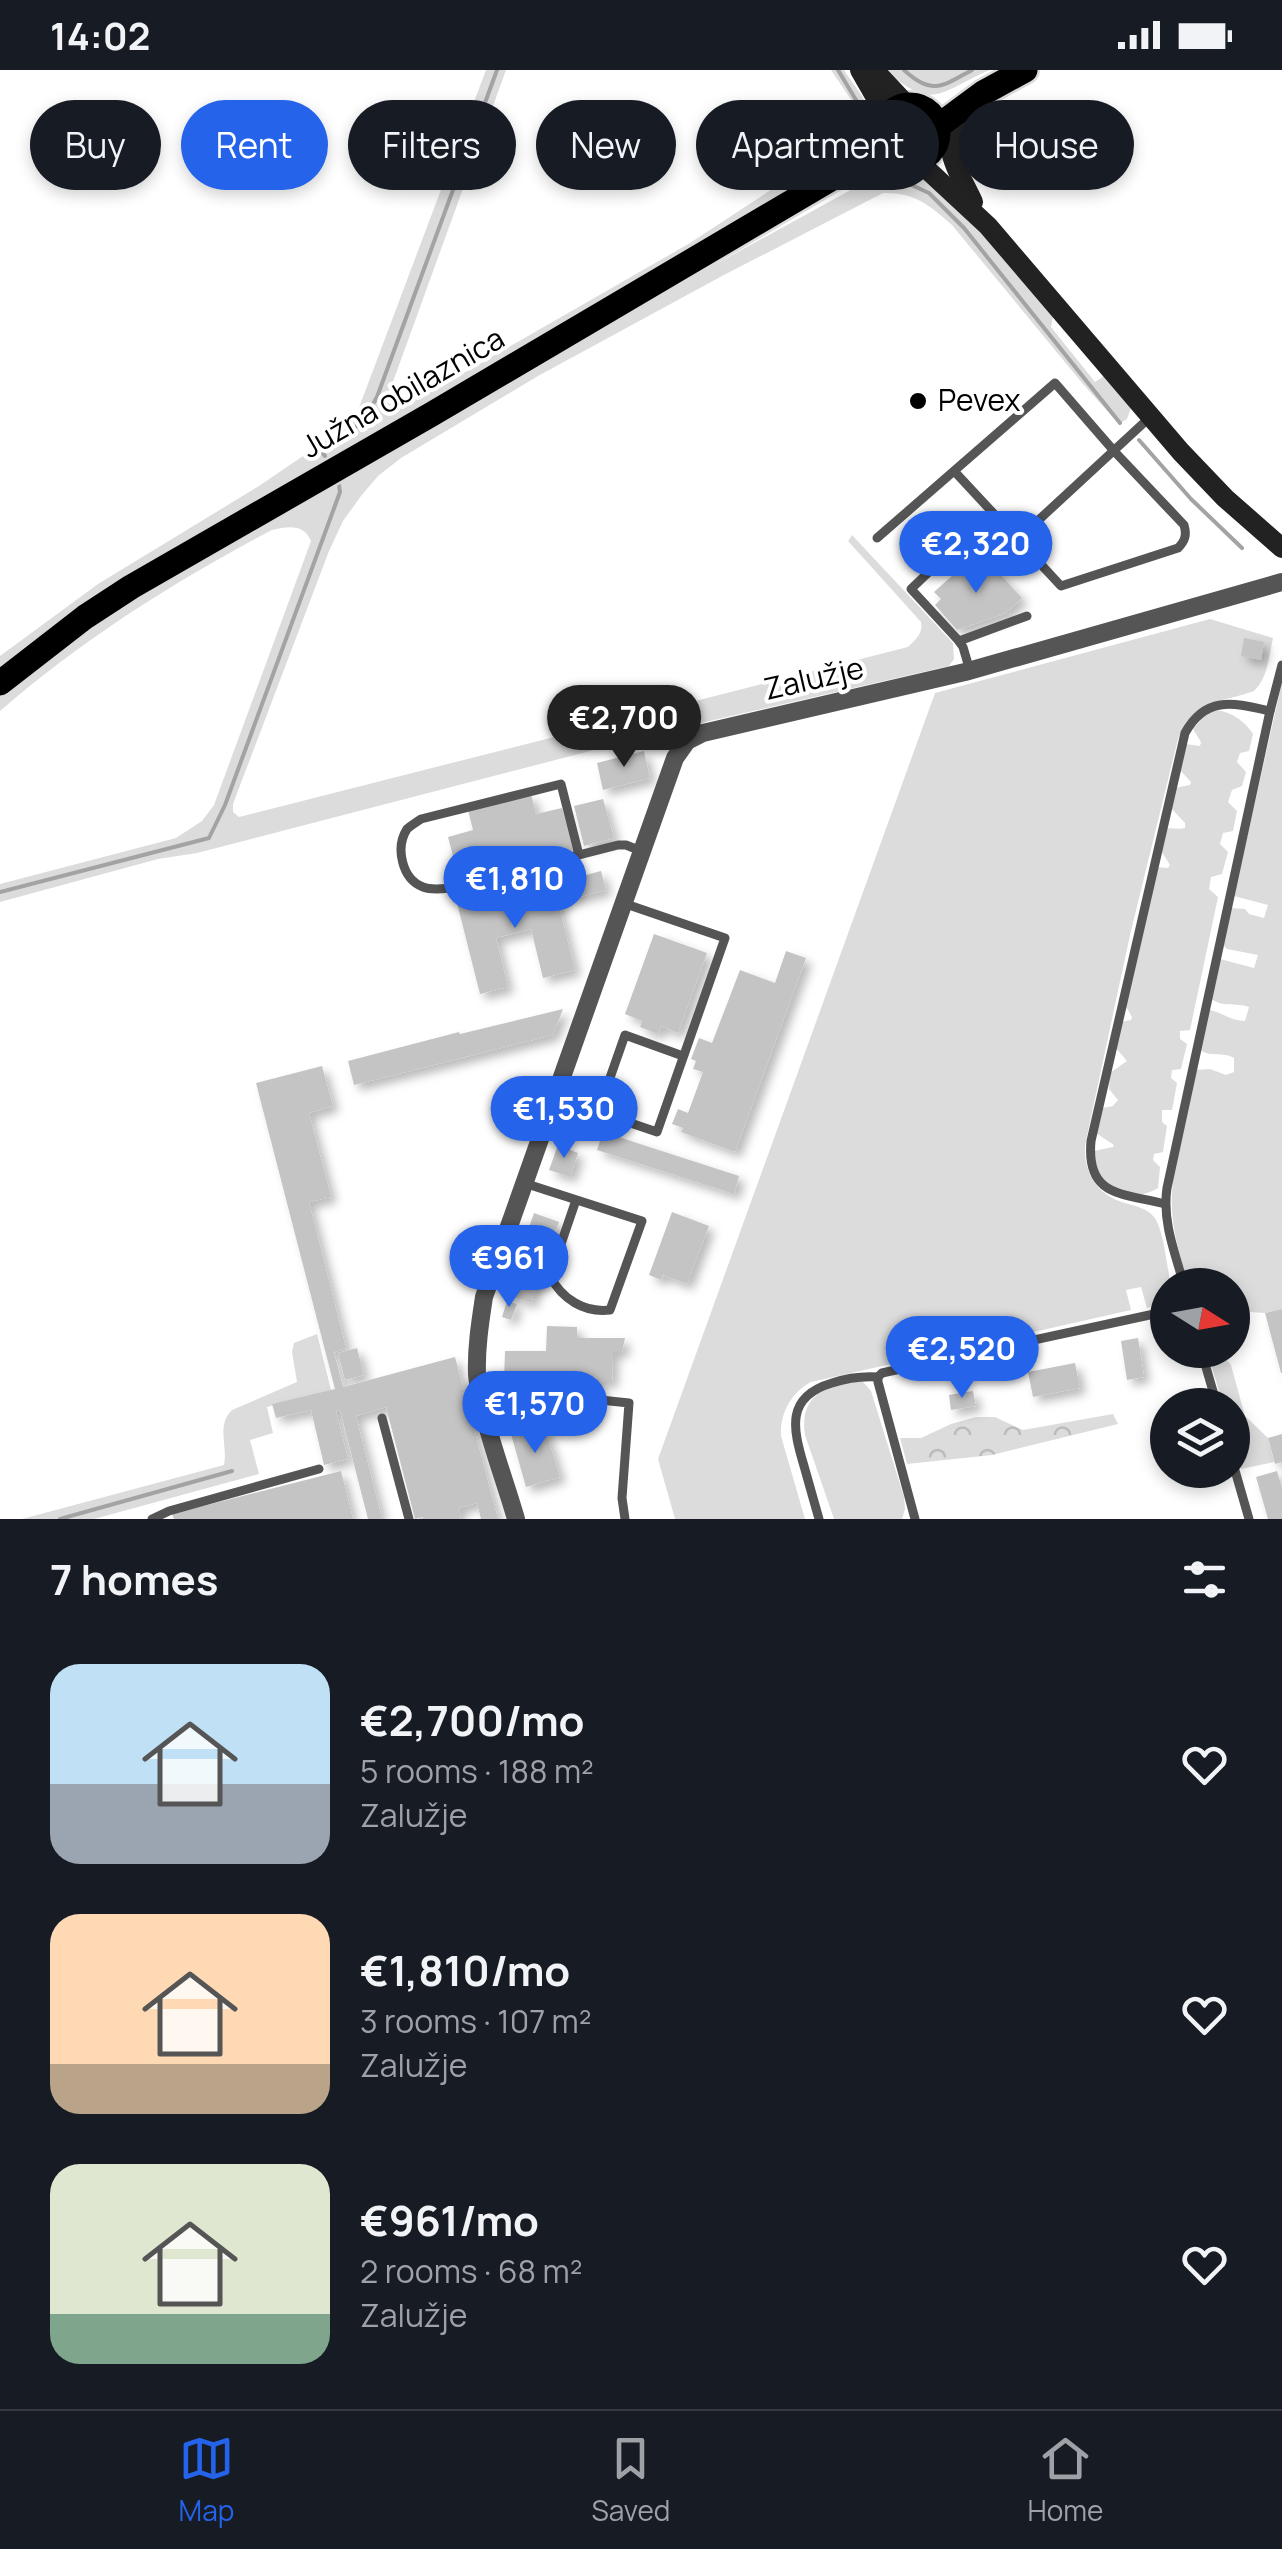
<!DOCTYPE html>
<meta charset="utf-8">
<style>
:root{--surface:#171b24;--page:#242831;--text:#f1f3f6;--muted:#9ea1a6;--line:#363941;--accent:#2563eb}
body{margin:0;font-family:Manrope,sans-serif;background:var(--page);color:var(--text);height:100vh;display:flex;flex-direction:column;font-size:38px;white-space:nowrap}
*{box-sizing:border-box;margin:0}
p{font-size:32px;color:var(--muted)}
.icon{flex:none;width:55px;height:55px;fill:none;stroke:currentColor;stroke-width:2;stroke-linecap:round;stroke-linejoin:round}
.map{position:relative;height:1449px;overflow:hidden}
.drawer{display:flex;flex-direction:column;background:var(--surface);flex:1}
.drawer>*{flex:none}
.hud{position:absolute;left:30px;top:30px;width:1222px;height:90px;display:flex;gap:20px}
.needle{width:65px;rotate:101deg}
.buttons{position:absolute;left:1150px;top:1198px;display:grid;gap:20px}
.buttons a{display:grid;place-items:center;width:100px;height:100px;border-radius:50%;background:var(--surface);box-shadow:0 5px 15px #0003;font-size:50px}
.price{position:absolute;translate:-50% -85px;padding:0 22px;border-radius:35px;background:var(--accent);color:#fff;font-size:32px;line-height:65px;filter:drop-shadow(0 2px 5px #0008)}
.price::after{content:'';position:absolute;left:50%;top:60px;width:30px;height:22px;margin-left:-15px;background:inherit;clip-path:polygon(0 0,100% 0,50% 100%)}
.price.on{background:#222;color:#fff}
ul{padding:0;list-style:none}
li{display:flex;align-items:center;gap:30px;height:250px;padding:0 50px}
li span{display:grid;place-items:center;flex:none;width:280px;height:200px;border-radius:30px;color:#555}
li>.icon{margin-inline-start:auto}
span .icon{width:120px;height:120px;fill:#fffc;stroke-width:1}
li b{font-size:42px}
h2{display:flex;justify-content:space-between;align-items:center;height:120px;padding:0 50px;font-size:42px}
.chip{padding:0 35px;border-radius:45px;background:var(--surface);box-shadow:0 5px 15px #0003;font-size:35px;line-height:90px}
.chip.on{background:var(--accent);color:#fff}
.status{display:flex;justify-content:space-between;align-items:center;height:70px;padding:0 50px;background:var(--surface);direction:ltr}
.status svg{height:28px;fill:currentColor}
.menu{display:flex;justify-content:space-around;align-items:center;height:140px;border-top:2px solid var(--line);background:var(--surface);font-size:28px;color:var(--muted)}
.menu a{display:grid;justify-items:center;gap:5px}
.menu .on{color:var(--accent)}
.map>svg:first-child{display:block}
</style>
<div class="status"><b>14:02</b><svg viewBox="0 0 49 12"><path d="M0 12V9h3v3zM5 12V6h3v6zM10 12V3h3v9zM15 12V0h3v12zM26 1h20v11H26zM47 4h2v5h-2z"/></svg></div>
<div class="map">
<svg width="1282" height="1449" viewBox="0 0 1282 1449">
<defs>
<pattern id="forest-crowns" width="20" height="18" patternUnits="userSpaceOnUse" patternTransform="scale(2.5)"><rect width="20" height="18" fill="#dcdcdc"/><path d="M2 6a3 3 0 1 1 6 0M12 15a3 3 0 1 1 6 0" fill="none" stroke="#bbb"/></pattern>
<filter id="shadow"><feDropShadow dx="6" dy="6" stdDeviation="5" flood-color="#0004"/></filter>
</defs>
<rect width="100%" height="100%" fill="#fff"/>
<g fill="#dcdcdc">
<path d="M486 0H506L386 331 393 336 404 334 441 316 690 173 850 68 860 55V43L831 0H844C854 16 873 36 872 56 871 75 810 108 794 118L0 604V586L98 514 259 416 350 354 357 343Z"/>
<path d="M886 0H990C940 21 933 43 886 0Z"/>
<path d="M896 95H906L931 112 1006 188 1053 247 1051 257 1095 312 1104 306 1131 338 1127 349 1119 354 1083 314 952 155C930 135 913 122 883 123L722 206 538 306 401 388 378 406 361 426 343 451 329 481 233 734V742L239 747 908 577C916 569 923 564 921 552L848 471 852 465 953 573 954 589 949 596 675 659 197 783 158 789 0 832V814L176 768 202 751 214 735 311 471C304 454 289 456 272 460 175 511 83 569 0 641V626L16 612 121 534 614 250Z"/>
<path d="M1210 549 1273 568C1269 586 1268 608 1254 621 1215 635 1199 626 1178 669L1130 865 1085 1075C1084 1101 1094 1121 1119 1131 1131 1136 1145 1136 1154 1147 1164 1160 1167 1198 1171 1215H1168L1167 1231 1147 1238 1141 1217 1126 1220 1131 1240 811 1312C791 1323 780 1343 781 1366L805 1449H675L658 1389 935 623Z"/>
<path d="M1282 612V1239L1265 1243 1233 1241 1232 1215H1188C1180 1185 1170 1155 1172 1123 1174 1082 1185 1041 1194 1000L1210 999 1226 1005 1234 1002V988C1222 981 1211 988 1200 980L1209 940C1222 942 1231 951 1245 951L1249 937C1236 932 1222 938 1210 928L1220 889 1254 898 1258 885 1227 879 1222 874 1231 838 1245 839 1249 844 1264 848 1268 835 1234 826Z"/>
<path d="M1213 640C1229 640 1245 651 1253 664L1249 681 1240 683 1237 692 1246 702 1242 716 1232 720 1228 732 1237 741 1233 761 1223 763 1220 774 1228 782 1222 804 1211 807 1209 819 1218 827 1190 960 1180 961V969L1187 974 1181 999 1172 1000 1171 1008 1177 1013 1172 1040H1162V1052L1167 1056 1163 1082 1154 1084 1153 1090 1160 1097 1158 1118C1133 1133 1114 1120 1095 1102L1094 1081 1113 1077 1114 1075 1096 1063 1102 1038 1113 1036 1118 1030 1109 1019 1110 1003 1127 991 1115 977 1120 952 1131 950 1132 947 1124 933 1155 797 1168 798 1170 795 1160 779 1164 759C1172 757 1177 760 1185 758V753L1171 738 1174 718 1190 715 1191 712 1179 699 1185 674 1200 676 1201 672 1193 659 1207 643Z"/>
<path d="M317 1264 331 1320 267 1337 273 1363 250 1370 259 1404 94 1449H22L224 1395C228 1375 216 1356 232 1340L297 1312 292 1282 294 1273Z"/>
<path d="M1207 1280H1219L1231 1295 1245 1346 1268 1368 1274 1392 1241 1399 1233 1370 1232 1335H1223Z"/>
<path d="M857 1310 863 1312 871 1321 904 1427 905 1439 902 1449H834L805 1365C799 1325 824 1318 857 1310Z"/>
</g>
<path fill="url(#forest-crowns)" d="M1113 1344 1118 1354 992 1385 907 1394 900 1368H921L951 1354 976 1347H995L1023 1360Z"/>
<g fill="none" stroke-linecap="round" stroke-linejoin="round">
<g stroke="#a3a3a3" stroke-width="4">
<path d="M838 0 865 45 868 66"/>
<path d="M904 0C932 26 943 16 972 0"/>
<path d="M894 107 929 123 964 158 1120 353"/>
<path d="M1139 370 1191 429 1242 478"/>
<path d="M325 386 322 382C349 365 362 356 377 327L497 0"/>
<path d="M0 822 209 768 225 735 340 422 339 415"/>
<path d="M60 1449 232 1401"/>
</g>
</g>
<g fill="#c4c4c4" filter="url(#shadow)">
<path d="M986 489 1022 528 1006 543 957 560 935 535 941 529 934 522 964 495 971 503Z"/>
<path d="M1244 568 1264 572 1261 590 1241 586Z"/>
<path d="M644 681 650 708 603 720 597 693Z"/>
<path d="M531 724 536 744 562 738 573 780 459 809 448 767 473 760 468 740Z"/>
<path d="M603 729 614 768 584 776 574 736Z"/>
<path d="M601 801 606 820 572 829 567 810Z"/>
<path d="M552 809 575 900 543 908 531 859 496 868 508 917 480 924 457 833Z"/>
<path d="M654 864 707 883 678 963 661 956 658 964 640 957 642 951 625 944Z"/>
<path d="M786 881 806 888 735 1082 681 1062 683 1058 672 1054 678 1039 688 1043 703 1002 693 999 696 991 691 989 699 968 712 973 740 900 775 913Z"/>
<path d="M563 939 553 965 354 1015 348 991 459 962 460 964Z"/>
<path d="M322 996 333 1036 309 1043 331 1127 309 1132 346 1278 334 1282 343 1317 455 1287 498 1449H481L477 1433 459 1438 461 1449H423V1447L415 1449 386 1337 356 1346 382 1449H368L340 1340 336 1341 348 1389 324 1395 311 1340 276 1348 272 1334 335 1319 256 1013Z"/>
<path d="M603 1062 739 1106 734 1124 597 1080Z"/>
<path d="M558 1075 578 1083 570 1107 549 1100Z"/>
<path d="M672 1142 709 1156 687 1214 663 1205 661 1210 649 1205Z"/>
<path d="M534 1143 559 1152 531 1233 506 1224Z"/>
<path d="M507 1231 517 1234 511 1250 502 1247Z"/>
<path d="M1282 1239V1303H1281L1265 1243Z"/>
<path d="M547 1256 577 1257V1268H625L622 1282H613L612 1312 504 1310 505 1281H546Z"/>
<path d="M1138 1268 1144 1307 1127 1310 1121 1271Z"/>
<path d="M357 1278 364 1305 345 1310 338 1283Z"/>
<path d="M1075 1293 1080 1318 1033 1327 1028 1302Z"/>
<path d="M973 1321 976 1336 951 1340 949 1325Z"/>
<path d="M544 1355 560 1407 526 1417 511 1364Z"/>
<path d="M1282 1364V1392L1275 1394 1268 1368Z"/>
<path d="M341 1401 353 1449H174L172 1444Z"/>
<path d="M1277 1401 1282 1418V1449H1268L1256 1407Z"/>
</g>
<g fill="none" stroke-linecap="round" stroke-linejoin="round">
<defs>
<g id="primary">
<circle cx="910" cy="63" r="28"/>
<path d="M937 57 983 23 1025 0"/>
<path d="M0 613 85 547 131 517 432 344 846 100 881 68"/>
</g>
</defs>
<use href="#primary" stroke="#dbdbdb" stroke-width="30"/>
<g stroke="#555" stroke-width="9">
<path d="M877 468 1055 313 1114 381 1184 455C1187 465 1185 471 1178 478L1061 516 955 402"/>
<path d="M1017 470 1149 348"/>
<path d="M954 478 911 519 958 570 963 577 970 601"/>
<path d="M959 571 1027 546"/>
<path d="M579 785 561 714 421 749C418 751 409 757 407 759 395 778 402 809 423 817 431 820 441 819 449 818L618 775H626L641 781"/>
<path d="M623 833 725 868 657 1062 598 1042 625 965 683 986"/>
<path d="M524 1113 642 1151 610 1240C584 1243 562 1229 550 1206L576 1130"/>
<path d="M1165 1134C1122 1123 1086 1127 1091 1071L1185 663C1206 625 1234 633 1270 641"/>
<path d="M1184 1215C1175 1183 1162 1151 1167 1118L1270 641 1282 595"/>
<path d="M1201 1280 1217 1335"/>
<path d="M382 1348 409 1449"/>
<path d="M489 1356 591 1329 629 1333 622 1428 625 1449"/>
<path d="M1232 1390 1249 1449"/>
<path d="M152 1449 169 1441 319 1399"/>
<path d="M819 1449C814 1431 809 1414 804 1396 793 1359 785 1327 832 1313 847 1308 862 1306 878 1307"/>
<path d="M915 1449 878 1312V1307L882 1303 1168 1241"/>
</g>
<path stroke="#555" stroke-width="18" d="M516 1449C504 1407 481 1348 477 1305 476 1279 480 1253 484 1227L675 688 687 671 703 663 965 602 1282 512"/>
<g stroke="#222" stroke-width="20">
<path d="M860 0 887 47"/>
<path d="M874 0 907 35"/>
<path d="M962 42C937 75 958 99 973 132"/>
<path d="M918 91 988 156 1181 382 1225 428 1282 478"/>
</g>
<use href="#primary" stroke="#000" stroke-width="25"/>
</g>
<circle fill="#000" stroke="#fff" stroke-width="4" cx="918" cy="331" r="10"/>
<g text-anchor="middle" stroke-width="8" stroke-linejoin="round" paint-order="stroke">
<g font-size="30" fill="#000" stroke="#fff">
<text transform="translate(403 323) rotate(-30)" y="10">Južna obilaznica</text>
<text transform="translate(814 609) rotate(-13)" y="10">Zalužje</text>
</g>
<g font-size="30" fill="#000" stroke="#fff" text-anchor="start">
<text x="938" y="341">Pevex</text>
</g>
</g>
</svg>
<div class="buttons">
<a><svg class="needle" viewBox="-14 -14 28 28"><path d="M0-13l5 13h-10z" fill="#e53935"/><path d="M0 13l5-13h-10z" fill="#9ea1a6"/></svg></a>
<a><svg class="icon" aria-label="layers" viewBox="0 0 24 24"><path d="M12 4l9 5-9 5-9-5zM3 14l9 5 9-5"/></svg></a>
</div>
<b class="price" style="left:976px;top:526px">€2,320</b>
<b class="price on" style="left:624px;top:700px">€2,700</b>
<b class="price" style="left:515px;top:861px">€1,810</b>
<b class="price" style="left:564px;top:1091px">€1,530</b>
<b class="price" style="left:509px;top:1240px">€961</b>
<b class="price" style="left:962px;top:1331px">€2,520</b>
<b class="price" style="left:535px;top:1386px">€1,570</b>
<div class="hud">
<a class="chip">Buy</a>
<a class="chip on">Rent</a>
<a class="chip">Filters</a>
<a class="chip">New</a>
<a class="chip">Apartment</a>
<a class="chip">House</a>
</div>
</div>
<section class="drawer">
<h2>7 homes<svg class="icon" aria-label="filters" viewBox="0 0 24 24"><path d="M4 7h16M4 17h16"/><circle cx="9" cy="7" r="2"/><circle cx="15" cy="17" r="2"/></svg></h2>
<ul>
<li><span style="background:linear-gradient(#bfe0f5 60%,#9aa5b1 0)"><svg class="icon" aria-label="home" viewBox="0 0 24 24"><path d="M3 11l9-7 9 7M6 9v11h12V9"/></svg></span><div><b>€2,700/mo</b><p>5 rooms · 188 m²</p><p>Zalužje</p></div><svg class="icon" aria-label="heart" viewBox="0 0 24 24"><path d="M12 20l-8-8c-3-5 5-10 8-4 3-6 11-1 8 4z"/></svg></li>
<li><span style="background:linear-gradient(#ffd9b3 75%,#b9a48a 0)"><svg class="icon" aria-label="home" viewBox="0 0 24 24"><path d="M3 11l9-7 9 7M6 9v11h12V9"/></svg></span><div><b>€1,810/mo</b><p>3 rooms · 107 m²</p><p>Zalužje</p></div><svg class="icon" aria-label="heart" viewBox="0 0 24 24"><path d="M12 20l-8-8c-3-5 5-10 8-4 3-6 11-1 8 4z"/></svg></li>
<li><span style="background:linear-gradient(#dfe7d0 75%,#7fa58c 0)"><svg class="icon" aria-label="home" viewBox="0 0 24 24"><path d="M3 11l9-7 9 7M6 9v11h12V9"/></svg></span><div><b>€961/mo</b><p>2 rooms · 68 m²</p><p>Zalužje</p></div><svg class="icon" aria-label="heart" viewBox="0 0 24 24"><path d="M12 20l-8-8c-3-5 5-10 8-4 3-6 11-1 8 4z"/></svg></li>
</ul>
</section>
<nav class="menu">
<a class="on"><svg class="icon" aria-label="map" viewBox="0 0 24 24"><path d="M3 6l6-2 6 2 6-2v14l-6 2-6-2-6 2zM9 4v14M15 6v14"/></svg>Map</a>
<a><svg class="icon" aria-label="saved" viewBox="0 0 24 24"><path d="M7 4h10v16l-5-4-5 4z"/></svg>Saved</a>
<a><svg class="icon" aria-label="home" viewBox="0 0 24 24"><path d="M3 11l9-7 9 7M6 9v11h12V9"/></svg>Home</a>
</nav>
